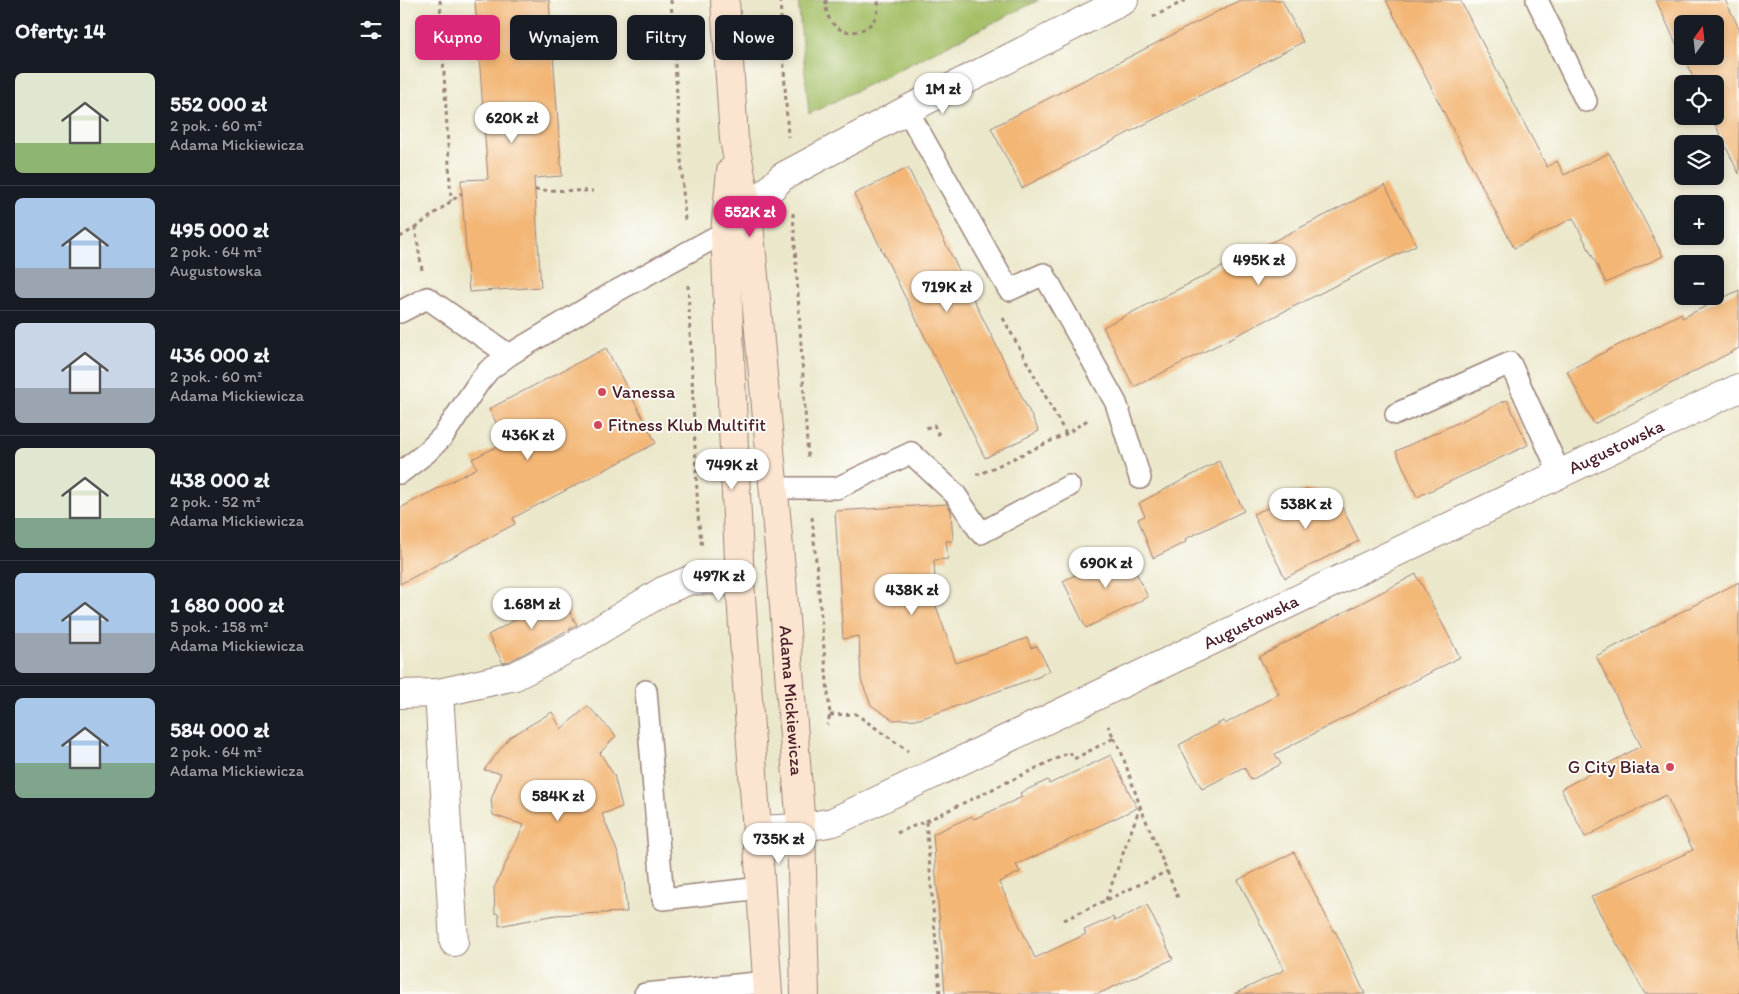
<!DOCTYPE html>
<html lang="pl">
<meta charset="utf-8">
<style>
:root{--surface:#171b24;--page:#242831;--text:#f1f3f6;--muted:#9ea1a6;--line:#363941;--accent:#db2777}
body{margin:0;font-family:Itim,sans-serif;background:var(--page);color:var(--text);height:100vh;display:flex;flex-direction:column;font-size:19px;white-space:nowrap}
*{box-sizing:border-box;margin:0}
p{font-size:16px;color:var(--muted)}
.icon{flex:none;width:28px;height:28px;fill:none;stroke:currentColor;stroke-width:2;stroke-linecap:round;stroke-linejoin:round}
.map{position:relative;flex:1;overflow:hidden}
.details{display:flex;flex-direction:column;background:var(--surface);width:400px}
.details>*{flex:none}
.banner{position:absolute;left:15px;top:15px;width:475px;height:45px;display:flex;gap:10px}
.needle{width:32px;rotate:15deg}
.buttons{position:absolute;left:1274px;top:15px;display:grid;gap:10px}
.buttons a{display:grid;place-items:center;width:50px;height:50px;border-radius:8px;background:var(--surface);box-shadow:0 2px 8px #0003;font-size:25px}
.price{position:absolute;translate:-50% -42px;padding:0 11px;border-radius:18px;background:#fff;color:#222;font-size:16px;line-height:32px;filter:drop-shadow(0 1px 2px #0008)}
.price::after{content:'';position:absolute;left:50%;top:30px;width:15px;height:11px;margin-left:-8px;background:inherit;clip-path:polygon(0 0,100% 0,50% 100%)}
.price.active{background:var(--accent);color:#fff}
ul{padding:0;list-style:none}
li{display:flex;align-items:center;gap:15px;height:125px;padding:0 15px}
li+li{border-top:1px solid var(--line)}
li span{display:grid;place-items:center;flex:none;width:140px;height:100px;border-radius:8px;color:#555}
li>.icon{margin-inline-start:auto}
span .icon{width:60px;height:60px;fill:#fffc;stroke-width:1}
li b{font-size:21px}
h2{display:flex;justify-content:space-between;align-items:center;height:60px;padding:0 15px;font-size:21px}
.tag{padding:0 18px;border-radius:8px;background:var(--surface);box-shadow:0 2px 8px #0003;font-size:18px;line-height:45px}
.tag.active{background:var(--accent);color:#fff}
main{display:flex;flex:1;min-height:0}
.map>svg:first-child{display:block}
</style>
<main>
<section class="details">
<h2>Oferty: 14<svg class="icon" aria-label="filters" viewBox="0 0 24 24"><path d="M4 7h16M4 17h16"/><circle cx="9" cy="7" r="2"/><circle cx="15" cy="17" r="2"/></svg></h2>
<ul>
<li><span style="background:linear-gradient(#dfe7d0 70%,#8fb573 0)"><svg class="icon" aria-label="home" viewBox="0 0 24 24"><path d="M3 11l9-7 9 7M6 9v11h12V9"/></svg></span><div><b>552 000 zł</b><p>2 pok. · 60 m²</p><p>Adama Mickiewicza</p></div></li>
<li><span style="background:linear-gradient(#a9c7e8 70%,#9aa5b1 0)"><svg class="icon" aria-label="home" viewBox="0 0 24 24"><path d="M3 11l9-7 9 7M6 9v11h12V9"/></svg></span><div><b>495 000 zł</b><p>2 pok. · 64 m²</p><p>Augustowska</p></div></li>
<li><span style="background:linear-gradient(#c9d6e8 65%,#9aa5b1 0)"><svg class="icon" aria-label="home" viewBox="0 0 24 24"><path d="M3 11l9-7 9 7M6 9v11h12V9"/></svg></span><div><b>436 000 zł</b><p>2 pok. · 60 m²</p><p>Adama Mickiewicza</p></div></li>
<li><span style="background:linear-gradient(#dfe7d0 70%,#7fa58c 0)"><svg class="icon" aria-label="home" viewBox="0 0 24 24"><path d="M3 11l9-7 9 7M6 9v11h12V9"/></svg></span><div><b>438 000 zł</b><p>2 pok. · 52 m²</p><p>Adama Mickiewicza</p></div></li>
<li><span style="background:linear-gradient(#a9c7e8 60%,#9aa5b1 0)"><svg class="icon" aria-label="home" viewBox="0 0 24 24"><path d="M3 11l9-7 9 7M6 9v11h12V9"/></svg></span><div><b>1 680 000 zł</b><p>5 pok. · 158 m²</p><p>Adama Mickiewicza</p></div></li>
<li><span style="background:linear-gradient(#a9c7e8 65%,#7fa58c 0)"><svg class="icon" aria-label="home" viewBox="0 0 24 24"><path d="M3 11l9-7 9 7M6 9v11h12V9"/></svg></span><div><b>584 000 zł</b><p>2 pok. · 64 m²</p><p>Adama Mickiewicza</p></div></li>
</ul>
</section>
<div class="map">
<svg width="1339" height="994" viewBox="0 0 1339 994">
<rect width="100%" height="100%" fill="#fdfcf7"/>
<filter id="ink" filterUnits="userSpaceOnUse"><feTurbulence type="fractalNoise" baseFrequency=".02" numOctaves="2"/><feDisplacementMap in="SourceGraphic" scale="10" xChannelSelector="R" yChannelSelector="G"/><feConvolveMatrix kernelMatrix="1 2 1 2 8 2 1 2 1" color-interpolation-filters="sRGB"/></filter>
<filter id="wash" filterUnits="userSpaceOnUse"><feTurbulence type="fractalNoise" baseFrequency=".0096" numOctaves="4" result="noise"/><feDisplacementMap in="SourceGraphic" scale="20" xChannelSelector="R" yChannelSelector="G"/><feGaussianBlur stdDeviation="1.12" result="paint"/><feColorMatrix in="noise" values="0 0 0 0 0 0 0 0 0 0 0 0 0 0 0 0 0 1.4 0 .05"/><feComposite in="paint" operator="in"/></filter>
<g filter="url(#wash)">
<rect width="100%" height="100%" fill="#ebe7ca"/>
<path fill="#a2be64" stroke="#766e48" d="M398 0H639L409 114Z"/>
<g id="blocks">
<g fill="#f3b674">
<path d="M75 0H149L162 176 134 178 141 287 69 292 61 180 88 179Z"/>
<path d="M840 0H882L903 42 622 188 591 128Z"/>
<path d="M986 0H1060L1147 167 1157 161 1164 175 1209 153 1263 256 1206 283 1173 218 1114 248Z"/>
<path d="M1256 0H1325L1339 28V174L1311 116H1315V84H1296L1283 56H1315V24H1282V56Z"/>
<path d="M508 168 639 431 585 458 454 194Z"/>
<path d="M985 185 1016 245 734 387 703 327Z"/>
<path d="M1339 290V348L1194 424 1167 371 1282 313V318Z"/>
<path d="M206 348 256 443 113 518 115 524 0 584V508L77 468 72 459 106 442 89 409Z"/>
<path d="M1107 400 1128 445 1017 497 996 451Z"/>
<path d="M819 461 844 511 785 539 786 542 753 558 738 519 745 516 739 503Z"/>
<path d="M906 489 936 495 959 541 885 578 853 514 887 500Z"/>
<path d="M547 504 551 511 553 541H546L548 559 534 560 536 606 556 663 627 638 631 648 637 646 650 671 640 675 641 676 520 719 493 720 471 705 461 680 459 636 443 639 435 511Z"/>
<path d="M725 550 748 597 686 628 663 581Z"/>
<path d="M1016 574 1060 657 875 754 881 764 851 780 844 767 802 789 779 745 823 721 825 724 879 694 859 657Z"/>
<path d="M1339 582V994H1245L1191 897 1293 850 1266 795 1185 837 1161 789 1241 746 1196 656Z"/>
<path d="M160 595 177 625 110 661 103 663 88 635Z"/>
<path d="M188 706 216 736 200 753 214 775 222 807 202 814 219 856 224 880 227 912 156 915 99 926V914L95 913 94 888 124 825 93 815 91 800 101 773 84 770 110 737 152 712 161 729Z"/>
<path d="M711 755 737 808 616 865 620 872 599 882 635 958 686 934 684 930 713 917 715 921 747 905 773 959 698 994H545L533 834 572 816 574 819 622 797 620 793 648 780 649 784Z"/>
<path d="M894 852 934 932 935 931 944 949 965 994H834L884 970 838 880Z"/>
</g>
</g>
</g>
<g filter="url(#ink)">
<use href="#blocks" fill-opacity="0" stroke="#9a837a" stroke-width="1"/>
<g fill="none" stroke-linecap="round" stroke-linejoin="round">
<defs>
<g id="lane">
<path d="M1137 0 1186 101"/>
<path d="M507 110 609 290 644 274 716 403 740 478"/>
<path d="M0 312 27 298 109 355"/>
<path d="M996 414 1110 363 1160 474"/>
<path d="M0 473 26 453 43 436 79 382 89 370 109 355 211 294 325 232"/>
<path d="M373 488H437L511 453 555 494 581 533 669 486"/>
<path d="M246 691 263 899 361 888"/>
<path d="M245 994 367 982"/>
</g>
<g id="street">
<path d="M348 212 382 177 507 110 724 0"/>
<path d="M0 694 39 693"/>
<path id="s1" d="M357 830 401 828 433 822 1339 388"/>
<path d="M54 942 39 693 115 676 175 645 263 591 290 580 340 581"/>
</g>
<g id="secondary">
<path id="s2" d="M325 0 334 139 348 212 382 580 401 828 405 994"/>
<path d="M331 171 325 232 334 450 340 581 368 994"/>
</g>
</defs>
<use href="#lane" stroke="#9a837a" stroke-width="24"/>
<use href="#street" stroke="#9a837a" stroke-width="30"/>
<use href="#secondary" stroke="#9a837a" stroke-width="30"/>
<g stroke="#9a837a" stroke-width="3" stroke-dasharray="4 4" stroke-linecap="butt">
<path d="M40 0 51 201"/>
<path d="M271 0 285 221"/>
<path d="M380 0 388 137"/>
<path d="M426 0C423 44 482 41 478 0"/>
<path d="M753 17 786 0"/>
<path d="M135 190 193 191"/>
<path d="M393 213 408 459"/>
<path d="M15 228 62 193"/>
<path d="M0 237 15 228 22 270"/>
<path d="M288 285 298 516 302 548"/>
<path d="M603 318 666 434"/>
<path d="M526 428 534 425 541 439"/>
<path d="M576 474H580L666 434 689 419"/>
<path d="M412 517 430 715 427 725"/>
<path d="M430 715 456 714 508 751"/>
<path d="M714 738 721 751 740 806 778 898"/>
<path d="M526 821 670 752 674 759 714 738 708 726"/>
<path d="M497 833 526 821 540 994"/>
<path d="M706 900 740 807"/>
<path d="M664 920 768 871"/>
</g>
<use href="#lane" stroke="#fff" stroke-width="21"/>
<use href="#street" stroke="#fff" stroke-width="28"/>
<use href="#secondary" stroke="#fce5d0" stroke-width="28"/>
</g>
</g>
<g fill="#d1495b" stroke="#fdfcf7" stroke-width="2">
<circle cx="202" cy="392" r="5"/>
<circle cx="198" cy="425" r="5"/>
<circle cx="1270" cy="767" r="5"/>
</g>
<g text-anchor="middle" stroke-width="4" stroke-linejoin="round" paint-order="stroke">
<g font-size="18" fill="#4a1f2b" stroke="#fdfcf7" text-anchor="start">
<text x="212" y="398">Vanessa</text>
<text x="208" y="431">Fitness Klub Multifit</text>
<text x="1260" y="773" text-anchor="end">G City Biała</text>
</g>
<g font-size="18" fill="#4a1f2b" stroke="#fdfcf7">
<text dy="6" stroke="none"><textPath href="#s1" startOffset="945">Augustowska</textPath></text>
<text dy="6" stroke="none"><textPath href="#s1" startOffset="540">Augustowska</textPath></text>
<text dy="6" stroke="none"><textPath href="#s2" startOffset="704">Adama Mickiewicza</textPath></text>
</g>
</g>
</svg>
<div class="buttons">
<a><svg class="needle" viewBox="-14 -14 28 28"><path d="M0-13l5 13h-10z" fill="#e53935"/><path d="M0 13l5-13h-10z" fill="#9ea1a6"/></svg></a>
<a><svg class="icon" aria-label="locate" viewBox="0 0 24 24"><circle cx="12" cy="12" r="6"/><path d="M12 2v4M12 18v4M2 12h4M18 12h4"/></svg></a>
<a><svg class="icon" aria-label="layers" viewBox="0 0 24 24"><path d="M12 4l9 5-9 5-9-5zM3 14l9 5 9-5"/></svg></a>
<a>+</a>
<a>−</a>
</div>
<b class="price" style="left:543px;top:115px">1M zł</b>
<b class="price" style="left:112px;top:144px">620K zł</b>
<b class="price active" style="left:350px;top:238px">552K zł</b>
<b class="price" style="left:859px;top:286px">495K zł</b>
<b class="price" style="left:547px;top:313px">719K zł</b>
<b class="price" style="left:128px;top:461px">436K zł</b>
<b class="price" style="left:332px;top:491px">749K zł</b>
<b class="price" style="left:906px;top:530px">538K zł</b>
<b class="price" style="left:706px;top:589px">690K zł</b>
<b class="price" style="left:319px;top:602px">497K zł</b>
<b class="price" style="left:512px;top:616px">438K zł</b>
<b class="price" style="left:132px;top:630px">1.68M zł</b>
<b class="price" style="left:158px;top:822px">584K zł</b>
<b class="price" style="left:379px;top:865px">735K zł</b>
<div class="banner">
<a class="tag active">Kupno</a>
<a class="tag">Wynajem</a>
<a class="tag">Filtry</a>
<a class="tag">Nowe</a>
</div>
</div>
</main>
